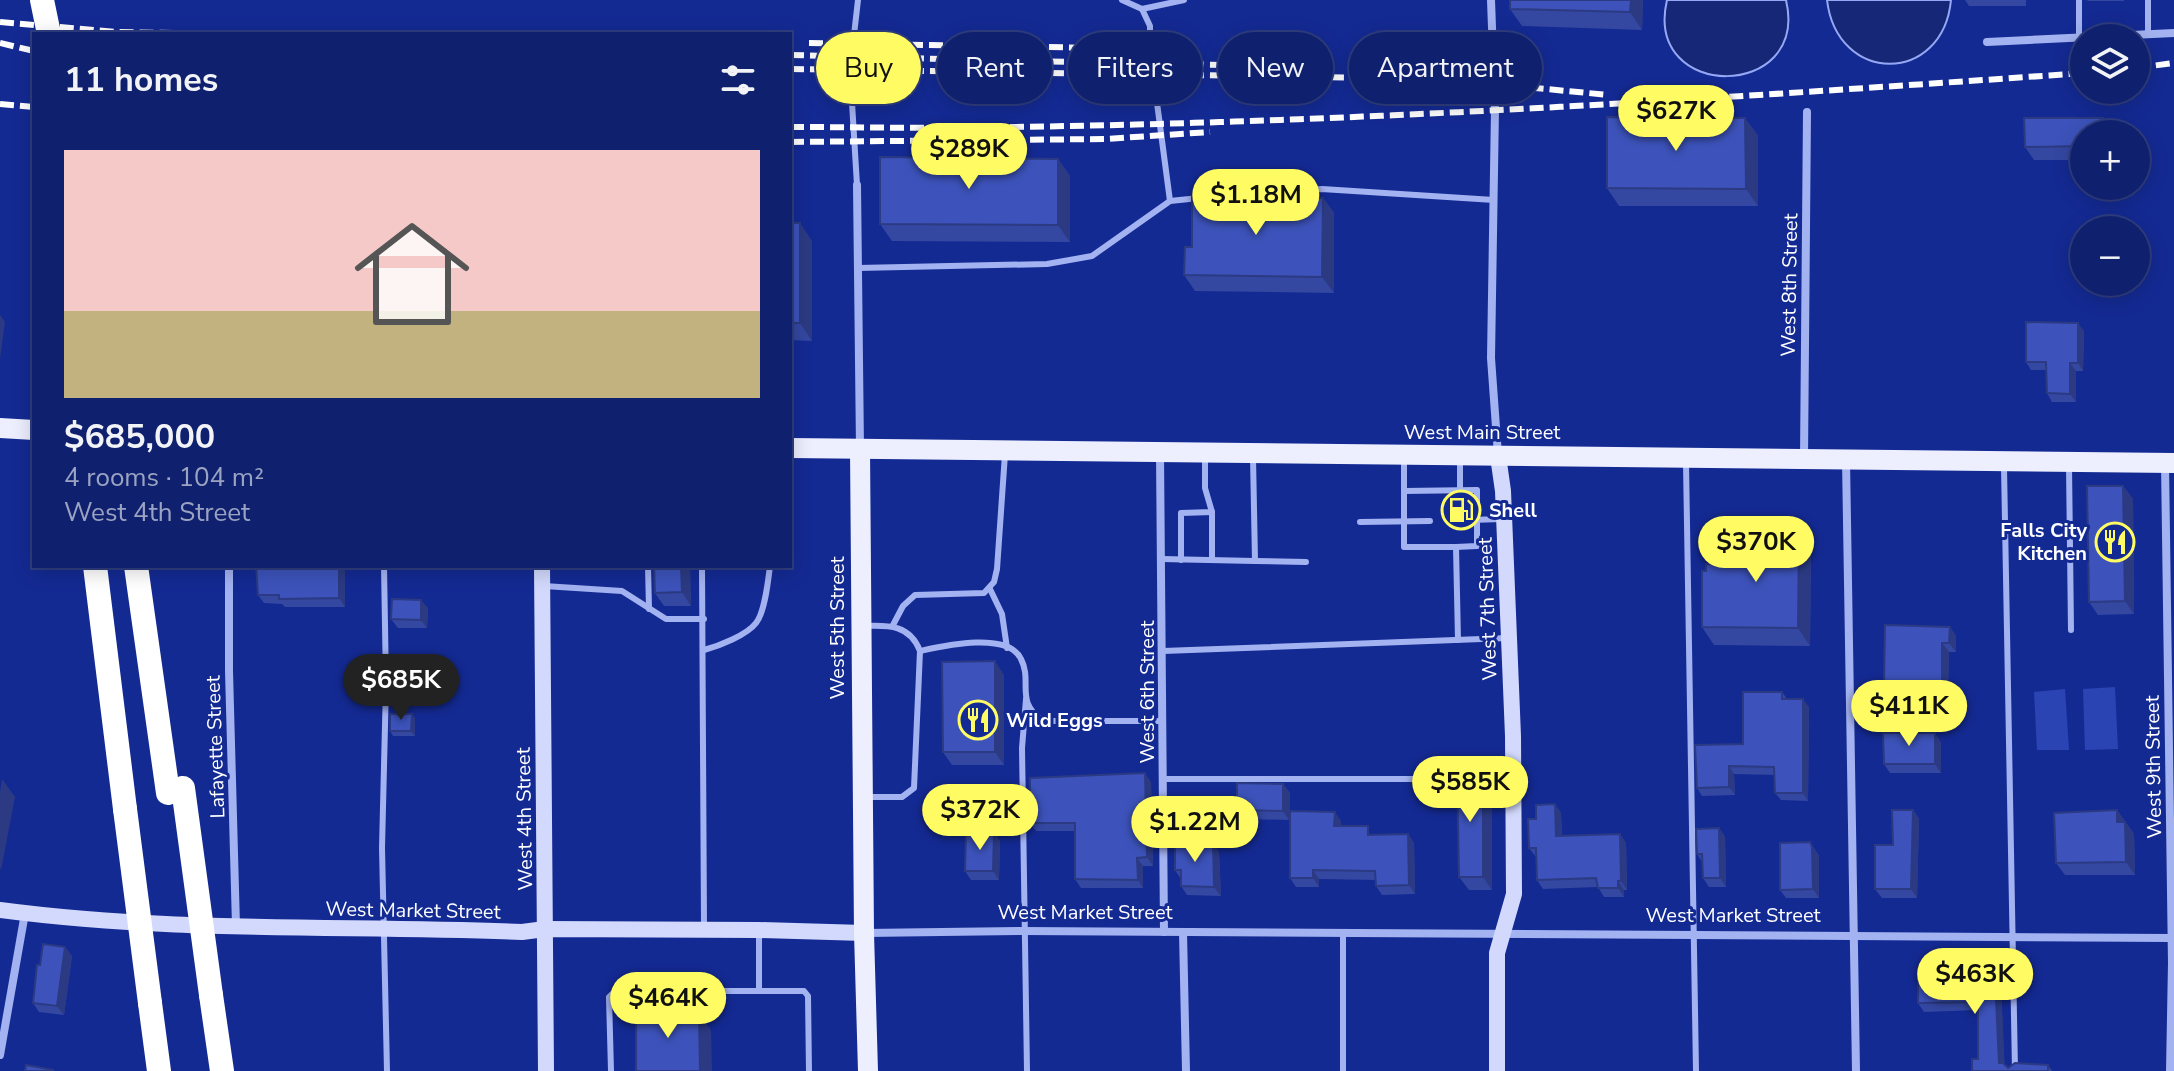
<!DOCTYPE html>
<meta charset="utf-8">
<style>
:root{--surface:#0f206e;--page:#182873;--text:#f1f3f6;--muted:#9ba3c2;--line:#2f3e81;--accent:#fffb63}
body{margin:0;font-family:"Nunito Sans",sans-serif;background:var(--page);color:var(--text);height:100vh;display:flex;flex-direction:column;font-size:30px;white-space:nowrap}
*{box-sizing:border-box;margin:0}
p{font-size:26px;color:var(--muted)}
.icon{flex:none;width:44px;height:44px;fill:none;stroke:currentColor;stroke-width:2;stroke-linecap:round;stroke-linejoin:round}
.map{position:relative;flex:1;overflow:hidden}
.side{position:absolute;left:32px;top:32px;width:760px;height:536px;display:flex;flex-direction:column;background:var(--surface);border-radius:0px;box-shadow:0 4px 20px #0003,0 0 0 2px var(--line)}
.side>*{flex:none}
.banner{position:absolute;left:816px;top:32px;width:760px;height:72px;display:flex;gap:16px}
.fabs{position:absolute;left:2070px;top:24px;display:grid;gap:16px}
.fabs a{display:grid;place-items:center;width:80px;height:80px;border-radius:50%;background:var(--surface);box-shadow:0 4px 20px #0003,0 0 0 2px var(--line);font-size:40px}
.price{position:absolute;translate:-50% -68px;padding:0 18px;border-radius:28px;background:var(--accent);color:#111;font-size:26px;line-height:52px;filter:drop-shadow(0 2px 4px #0008)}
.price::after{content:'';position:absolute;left:50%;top:48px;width:24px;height:18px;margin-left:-12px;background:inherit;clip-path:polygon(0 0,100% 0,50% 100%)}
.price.on{background:#222;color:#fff}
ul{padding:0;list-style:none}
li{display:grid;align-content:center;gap:16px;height:424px;padding:0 32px}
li+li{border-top:2px solid var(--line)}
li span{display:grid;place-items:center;height:248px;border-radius:0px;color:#555}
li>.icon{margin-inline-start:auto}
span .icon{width:144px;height:144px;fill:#fffc;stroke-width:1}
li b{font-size:34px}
h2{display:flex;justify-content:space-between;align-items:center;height:96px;padding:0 32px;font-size:34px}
.pill{padding:0 28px;border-radius:36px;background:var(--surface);box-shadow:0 4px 20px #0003,0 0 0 2px var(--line);font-size:28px;line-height:72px}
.pill.on{background:var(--accent);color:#111}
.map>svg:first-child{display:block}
</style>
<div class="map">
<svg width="2174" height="1071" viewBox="0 0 2174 1071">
<rect width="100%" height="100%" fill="#142a93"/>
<g fill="#2a44b3">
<path d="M2115 687 2118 749 2085 750 2083 689Z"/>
<path d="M2065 689 2069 750H2037L2034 692Z"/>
</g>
<g fill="#172778" stroke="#95a8f4" stroke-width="2">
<path d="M1667 0H1786C1810 101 1643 102 1667 0Z"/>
<path d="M1827 0H1951C1943 85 1837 85 1827 0Z"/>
</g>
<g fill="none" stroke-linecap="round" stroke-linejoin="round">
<g stroke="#a3b2f1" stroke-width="6">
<path d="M1122 0 1142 9 1150 26V50L1170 201"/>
<path d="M2148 0V34"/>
<path d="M1142 9 1184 0"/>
<path d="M2079 38V0"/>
<path d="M857 185 850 70 858 0"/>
<path d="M1218 197 1322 189 1494 200"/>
<path d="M858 268 1047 264 1092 256 1170 201 1199 198"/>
<path d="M1404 457V547H1456L1458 640"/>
<path d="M1460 458V490"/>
<path d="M1686 463 1696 1071"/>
<path d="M2069 465 2071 630"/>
<path d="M2004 467 2015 1071"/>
<path d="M1404 491 1477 490V546L1456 547"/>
<path d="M1212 512V560"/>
<path d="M1470 520 1502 519"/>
<path d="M1360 522 1430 521"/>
<path d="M1162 559 1255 561 1253 457"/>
<path d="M1181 560V513L1212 512 1205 488V456"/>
<path d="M1255 561 1306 562"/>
<path d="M384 566 386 685 382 848 387 1071"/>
<path d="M648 566 649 609"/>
<path d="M702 566 704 926"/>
<path d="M544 586 622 591 666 619H704"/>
<path d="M990 589 1002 614 1007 648"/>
<path d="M893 625 903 606 915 595 984 593 994 582 997 569 1005 454"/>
<path d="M865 626C889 625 910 625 920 651L914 788 902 797H867"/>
<path d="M704 650C719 646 747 635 756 623 765 612 768 581 770 566"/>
<path d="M920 651C943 646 1008 631 1021 659 1033 682 1014 701 1043 721H1163"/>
<path d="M1163 651 1508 638"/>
<path d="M1026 699 1022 748 1027 1071"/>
<path d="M1164 779H1462"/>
<path d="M1481 779H1510"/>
<path d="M759 933V991H804L808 996 809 1071"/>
<path d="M1343 933V1071"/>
<path d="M611 1071 609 997 615 991H759"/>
</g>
<g stroke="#a3b2f1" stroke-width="8">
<path d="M1491 0 1495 109 1491 358 1498 455"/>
<path d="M1987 42 2174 33"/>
<path d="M857 185 860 448"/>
<path d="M1160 453 1164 932"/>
<path d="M1804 459 1807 112"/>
<path d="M1846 460 1856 1071"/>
<path d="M2165 463 2172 963 2170 1071"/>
<path d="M229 566V671L236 926"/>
<path d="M1183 932 1186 1071"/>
<path d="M865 933 1023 931 2171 938"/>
<path d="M0 1055 25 913"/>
</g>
<g stroke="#d2d9fc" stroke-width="16">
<path d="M542 566 546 1071"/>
<path d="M0 910C173 933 348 925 522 932L545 929 759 930 864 933"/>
<path d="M1497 1071V953L1514 894 1513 736 1503 491 1498 456"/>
</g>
<g stroke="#edefff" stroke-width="20">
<path d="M0 428 34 430"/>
<path d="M790 448 2174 463"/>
<path d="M860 449 864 933 868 1071"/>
</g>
<g stroke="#fff" stroke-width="24">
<path d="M95 566 125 809"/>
<path d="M136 566 168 793"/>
<path d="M211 995 222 1071"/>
<path d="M150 1003 159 1071"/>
</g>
<g stroke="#fff" stroke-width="6" stroke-dasharray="14 6" stroke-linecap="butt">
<path d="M0 22 117 32 219 34"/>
<path d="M0 43 34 51"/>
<path d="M809 43 1105 48"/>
<path d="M790 55 982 60"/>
<path d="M1030 61 1226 65"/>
<path d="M2136 68 2174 63"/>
<path d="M790 69 1385 78 1494 84 1609 95"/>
<path d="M0 104 34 107"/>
<path d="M790 127C864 127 938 129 1011 127 1369 122 1727 98 2084 73"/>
<path d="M790 142 1105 139 1210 132"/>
</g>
<g stroke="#fff" stroke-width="24">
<path d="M42 0 49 34"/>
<path d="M183 788 211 995"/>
<path d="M125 809 150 1003"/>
</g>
</g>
<g fill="#3447a1">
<path d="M1643 0 1642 30 1522 26 1510 9Z"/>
<path d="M1965 0H2026V6H1969Z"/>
<path d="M2087 0H2124V1H2088Z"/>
<path d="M2103 118 2113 131 2084 134V160H2034L2025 147Z"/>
<path d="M1758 135V206H1619L1607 188Z"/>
<path d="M1058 159 1070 176V242L892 241 880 224Z"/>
<path d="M1323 198 1334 213V293L1195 291 1184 275 1192 247Z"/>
<path d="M790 223 812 241V341L790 340Z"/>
<path d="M2084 331 2083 371H2076V402H2052L2047 393 2046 370H2031L2026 362Z"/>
<path d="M2123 486 2133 499 2134 614 2098 615 2089 602Z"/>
<path d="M1811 546 1810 646 1714 645 1702 627 1706 571 1745 564Z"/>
<path d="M256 566H345V607H285L282 604 264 603 258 595Z"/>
<path d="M690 566 691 606H664L655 593Z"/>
<path d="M428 608 427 628H398L391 619Z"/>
<path d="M1950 627 1956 636V652H1949L1948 695 1890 694 1884 685Z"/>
<path d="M1004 675V765H952L943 752Z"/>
<path d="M1782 692 1787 699 1809 707 1808 801 1781 800 1775 793V775L1734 774 1735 795 1702 796 1697 788 1743 744Z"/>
<path d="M415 718V736H393L390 731Z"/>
<path d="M1941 742V773H1890L1884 764Z"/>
<path d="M1483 772 1492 785V890H1469L1459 877Z"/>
<path d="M1151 782 1153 866H1143V888H1081L1075 879V831H1036L1030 823Z"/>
<path d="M1283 784 1290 793 1289 820 1243 819 1237 810Z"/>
<path d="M1555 804 1561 813 1562 836 1620 834 1626 843 1627 890H1624V897H1604L1598 887 1543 889 1537 880 1536 857 1529 848 1536 819Z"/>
<path d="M1913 810 1919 819 1917 898H1882L1875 889 1893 845Z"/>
<path d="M2117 810 2134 834 2135 875H2065L2056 863Z"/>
<path d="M1341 821V826L1374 835 1408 834 1414 843 1415 894 1382 895 1376 886 1375 880 1319 879V887H1296L1290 878Z"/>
<path d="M1719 828 1725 837 1726 887H1709L1703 878 1702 862 1697 854Z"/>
<path d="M994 832 1000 841 999 880H971L965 871Z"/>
<path d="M1810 842 1819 856V898H1786L1780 890Z"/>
<path d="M1219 852 1221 896 1187 895 1181 886V879L1175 870Z"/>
<path d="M65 947 72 956 64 1015 39 1012 33 1003 40 965Z"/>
<path d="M1995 978 2001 986 2004 1064 2008 1068 2048 1065 2052 1071H1972L1978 1059V1010L1924 1012 1918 1003Z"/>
</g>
<g fill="#2b3a83">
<path d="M1631 0H1643L1642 30 1630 12Z"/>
<path d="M1745 118 1758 135V206L1746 189Z"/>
<path d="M2103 118 2113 131V134H2103Z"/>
<path d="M1058 159 1070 176V242L1058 225Z"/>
<path d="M1323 198 1334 213V293L1322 277Z"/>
<path d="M800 223 812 241V341L800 323Z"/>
<path d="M0 315 5 322 0 359Z"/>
<path d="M2078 323 2084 331 2083 371 2078 363Z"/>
<path d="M2070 363 2076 371V402L2070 394Z"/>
<path d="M2123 486 2133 499 2134 614 2125 601Z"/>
<path d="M1799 529 1811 546 1810 646 1798 628Z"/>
<path d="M339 566H345V607L339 598Z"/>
<path d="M681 566H690L691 606 682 592Z"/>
<path d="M421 600 428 608 427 628 421 620Z"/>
<path d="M1950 627 1956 636V652L1949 643Z"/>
<path d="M1942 643 1949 652 1948 695 1942 686Z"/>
<path d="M995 661 1004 675V765L995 752Z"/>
<path d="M1803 699 1809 707 1808 801 1803 793Z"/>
<path d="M412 714 415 718V736L411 731Z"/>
<path d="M1935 733 1941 742V773L1935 764Z"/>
<path d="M1729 766 1734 774 1735 795 1729 787Z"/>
<path d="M1483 772 1492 785V890L1483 877Z"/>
<path d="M1145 773 1151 782 1153 866 1147 857Z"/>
<path d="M2 779 15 797 1 870 0 868V793Z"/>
<path d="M1283 784 1290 793 1289 820 1283 811Z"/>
<path d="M1555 804 1561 813 1562 845 1556 836Z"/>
<path d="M1913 810 1919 819 1917 898 1911 889Z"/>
<path d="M2117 810 2125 822H2117Z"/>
<path d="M1335 812 1341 821V835L1334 826Z"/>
<path d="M2125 822 2134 834 2135 875 2126 862Z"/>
<path d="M1719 828 1725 837 1726 887 1720 878Z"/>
<path d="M994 832 1000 841 999 880 993 871Z"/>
<path d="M1408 834 1414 843 1415 894 1409 885Z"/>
<path d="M1620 834 1626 843 1627 890 1621 881Z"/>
<path d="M1810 842 1819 856V898L1813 889Z"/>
<path d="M1213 843 1219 852 1221 896 1214 887Z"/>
<path d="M1137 858 1143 866V888L1138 880Z"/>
<path d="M1313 870 1319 879V887L1313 878Z"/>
<path d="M1618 881 1624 890V897L1618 888Z"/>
<path d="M65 947 72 956 64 1015 57 1006Z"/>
<path d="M1995 978 2001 986 2005 1071 1999 1063Z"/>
<path d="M682 1004 694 1022 681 1014Z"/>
<path d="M699 1013 711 1030 712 1071H700Z"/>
</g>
<g fill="#3d53bb" stroke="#2b3a83" stroke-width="2">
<path d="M1510 0H1631L1630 12 1510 9Z"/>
<path d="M1607 117 1745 118 1746 189 1607 188Z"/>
<path d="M2024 118H2103V134H2084V146L2025 147Z"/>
<path d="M880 157 1058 159V225L880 224Z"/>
<path d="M1192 196 1323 198 1322 277 1184 275 1185 247H1192Z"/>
<rect x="790" y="223" width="10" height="100"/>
<path d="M2026 322 2078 323V363H2070V394L2047 393 2046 362H2026Z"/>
<path d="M2087 486H2123L2125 601 2089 602Z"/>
<path d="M1745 528 1799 529 1798 628 1702 627V571H1706V564H1745Z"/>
<path d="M256 566H339V598L279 599V595H258Z"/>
<path d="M654 566H681L682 592 655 593Z"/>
<path d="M392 599 421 600V620L391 619Z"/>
<path d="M1885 625 1950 627 1949 643H1942V686L1884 685Z"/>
<path d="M995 661V752H943L942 662Z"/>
<path d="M1743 692H1782V699H1803V793H1775L1774 767 1729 766V787L1697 788 1695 745 1743 744Z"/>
<path d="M390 714H412L411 731H390Z"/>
<path d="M1883 733H1935V764H1884Z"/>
<path d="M1457 772H1483V877H1459Z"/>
<path d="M1145 773 1147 857 1137 858 1138 880 1075 879V823H1030V778Z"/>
<path d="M1237 783 1283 784V811L1237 810Z"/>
<path d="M1555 804 1556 836 1620 834 1621 881H1618V888H1598L1596 878 1537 880 1536 848H1529L1528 819H1536V805Z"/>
<path d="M1892 810H1913L1911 889H1875V845H1893Z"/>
<path d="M2117 810V822H2125L2126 862 2056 863 2054 813Z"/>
<path d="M1290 811 1335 812 1334 826H1368V835L1408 834 1409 885 1376 886 1375 871 1313 870V878H1290Z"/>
<path d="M1719 828 1720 878H1703L1702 854H1697L1696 829Z"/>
<path d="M966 832H994L993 871H965Z"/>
<path d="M1175 842 1213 843 1214 887 1181 886V870H1175Z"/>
<path d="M1810 842 1812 847 1813 889 1780 890V843Z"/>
<path d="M43 944 65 947 57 1006 33 1003 37 965H40Z"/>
<path d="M1918 978H1995L1999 1063H2003L2008 1068 2015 1063 2048 1065V1071H1972V1059H1978V1002L1918 1003Z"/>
<path d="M682 1004 681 1014 699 1013 700 1071H636V1014L650 1013V1005Z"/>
<path d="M26 1065 53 1070V1071H25Z"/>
</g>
<defs>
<symbol id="fuel-ring" viewBox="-11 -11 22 22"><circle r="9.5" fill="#142a93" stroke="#fffb63" stroke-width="1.5"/><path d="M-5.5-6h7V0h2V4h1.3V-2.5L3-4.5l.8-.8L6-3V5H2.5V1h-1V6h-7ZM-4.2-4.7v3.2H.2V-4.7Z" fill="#fffb63"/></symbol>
<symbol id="restaurant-ring" viewBox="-11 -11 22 22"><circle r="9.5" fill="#142a93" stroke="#fffb63" stroke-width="1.5"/><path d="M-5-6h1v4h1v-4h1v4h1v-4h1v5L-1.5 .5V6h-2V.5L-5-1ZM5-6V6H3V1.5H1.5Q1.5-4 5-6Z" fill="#fffb63"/></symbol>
</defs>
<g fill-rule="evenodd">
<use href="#fuel-ring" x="1439" y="488" width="44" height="44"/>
<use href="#restaurant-ring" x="2093" y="520" width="44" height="44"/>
<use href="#restaurant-ring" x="956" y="698" width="44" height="44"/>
</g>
<g text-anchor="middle" stroke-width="6" stroke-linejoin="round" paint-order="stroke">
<g font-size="20" fill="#fff" stroke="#142a93">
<text transform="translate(1789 285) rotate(-89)" y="7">West 8th Street</text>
<text x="1482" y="439">West Main Street</text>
<text transform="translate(1487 609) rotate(-92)" y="7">West 7th Street</text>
<text transform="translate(837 628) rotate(-90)" y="7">West 5th Street</text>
<text transform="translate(1147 692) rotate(-90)" y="7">West 6th Street</text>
<text transform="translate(215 747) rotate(-92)" y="7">Lafayette Street</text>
<text transform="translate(2153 767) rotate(-91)" y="7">West 9th Street</text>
<text transform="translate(524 819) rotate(-91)" y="7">West 4th Street</text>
<text transform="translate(413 910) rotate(1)" y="7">West Market Street</text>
<text x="1085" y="919">West Market Street</text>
<text x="1733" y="922">West Market Street</text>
</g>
<g font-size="20" font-weight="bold" fill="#fff" stroke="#142a93" text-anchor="start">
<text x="1489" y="517">Shell</text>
<text x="2087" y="537" text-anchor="end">Falls City<tspan x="2087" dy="23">Kitchen</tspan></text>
<text x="1006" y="727">Wild Eggs</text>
</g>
</g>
</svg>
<div class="fabs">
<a><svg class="icon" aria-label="layers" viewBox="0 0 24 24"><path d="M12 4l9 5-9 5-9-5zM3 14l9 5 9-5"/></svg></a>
<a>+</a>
<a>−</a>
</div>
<b class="price" style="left:1676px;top:153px">$627K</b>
<b class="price" style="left:969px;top:191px">$289K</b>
<b class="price" style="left:1256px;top:237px">$1.18M</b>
<b class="price" style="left:1756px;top:584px">$370K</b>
<b class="price on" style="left:401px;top:722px">$685K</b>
<b class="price" style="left:1909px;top:748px">$411K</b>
<b class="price" style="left:1470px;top:824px">$585K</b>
<b class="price" style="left:980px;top:852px">$372K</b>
<b class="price" style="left:1195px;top:864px">$1.22M</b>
<b class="price" style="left:1975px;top:1016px">$463K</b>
<b class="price" style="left:668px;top:1040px">$464K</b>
<div class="banner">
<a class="pill on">Buy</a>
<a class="pill">Rent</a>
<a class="pill">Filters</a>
<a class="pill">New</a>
<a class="pill">Apartment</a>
</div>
<section class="side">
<h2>11 homes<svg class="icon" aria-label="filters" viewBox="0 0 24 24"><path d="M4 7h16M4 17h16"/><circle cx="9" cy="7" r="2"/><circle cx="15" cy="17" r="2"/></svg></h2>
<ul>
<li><span style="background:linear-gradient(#f6c9c9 65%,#c2b280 0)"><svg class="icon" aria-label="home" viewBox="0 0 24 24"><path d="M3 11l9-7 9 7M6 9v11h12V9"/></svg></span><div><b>$685,000</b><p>4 rooms · 104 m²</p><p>West 4th Street</p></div></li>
</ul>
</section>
</div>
